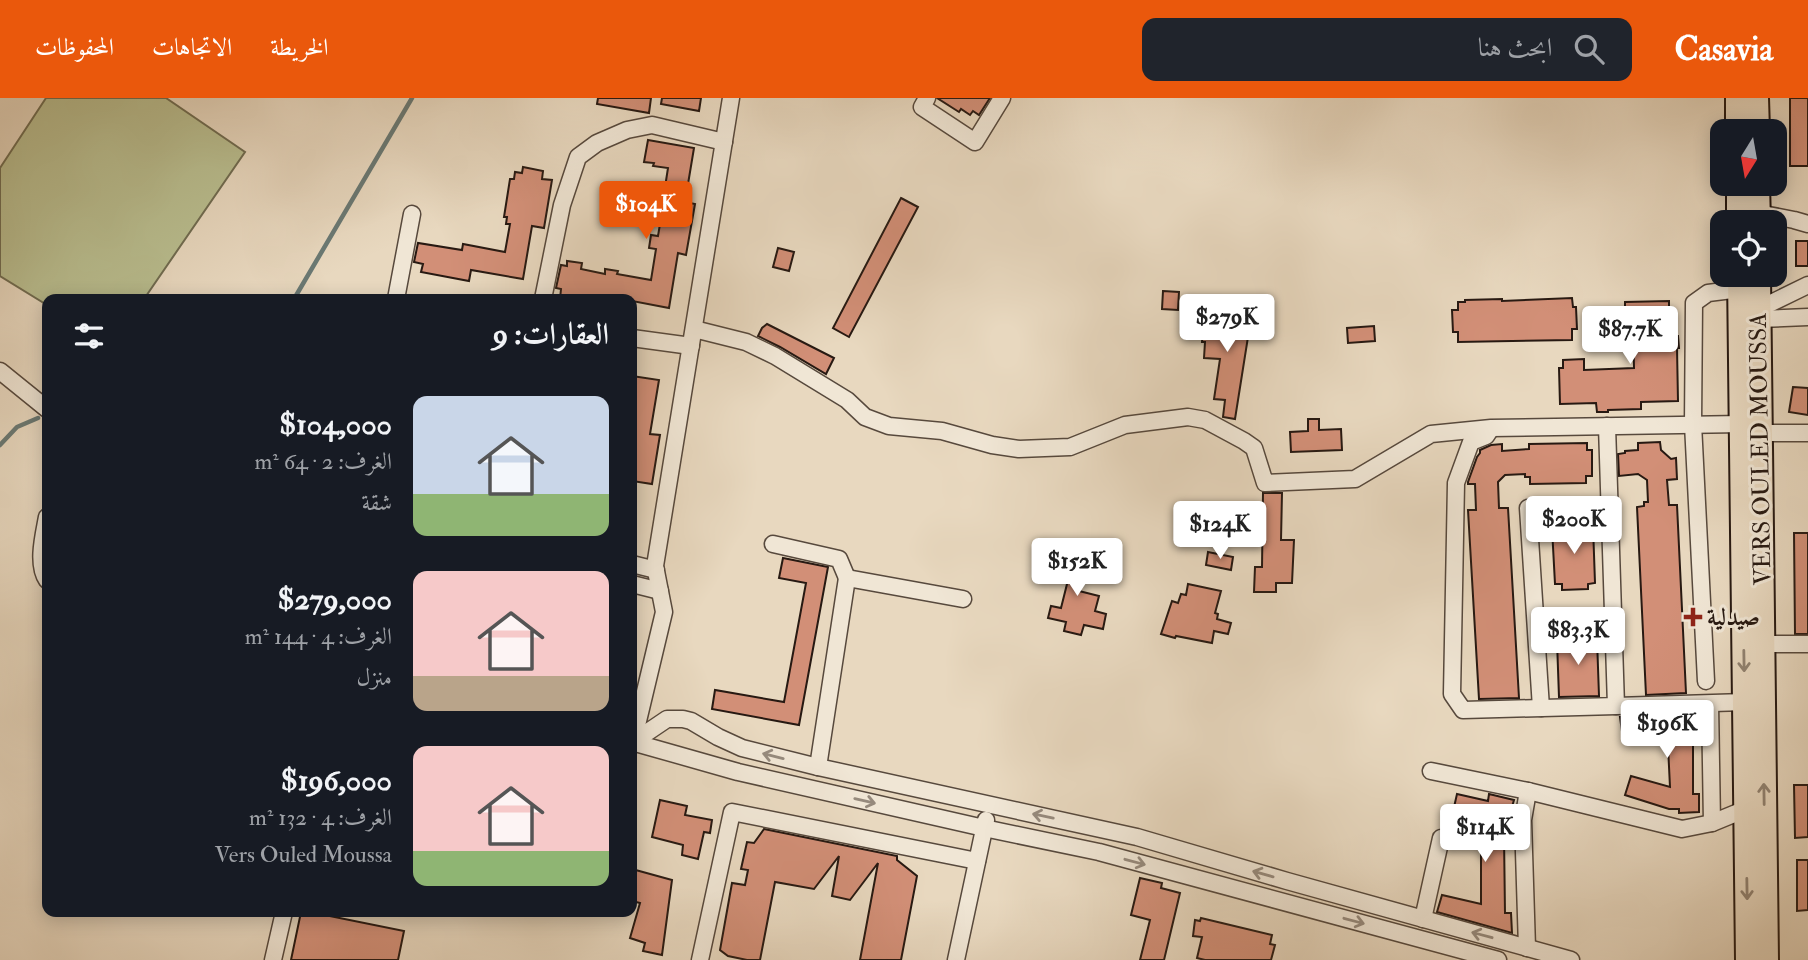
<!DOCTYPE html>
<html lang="ar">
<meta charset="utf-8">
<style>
:root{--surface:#171b24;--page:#20242c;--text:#f1f3f6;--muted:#9ea1a6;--accent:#ea580c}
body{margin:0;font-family:"IM FELL Double Pica",Amiri,serif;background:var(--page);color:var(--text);direction:rtl;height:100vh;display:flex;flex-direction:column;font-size:26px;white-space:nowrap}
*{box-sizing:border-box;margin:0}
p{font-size:23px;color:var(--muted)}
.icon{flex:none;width:38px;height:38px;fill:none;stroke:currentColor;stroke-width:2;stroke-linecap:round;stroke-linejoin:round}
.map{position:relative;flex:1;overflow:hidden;direction:ltr}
.details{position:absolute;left:42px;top:196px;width:595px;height:623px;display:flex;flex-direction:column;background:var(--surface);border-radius:14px;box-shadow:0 4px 18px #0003;direction:rtl}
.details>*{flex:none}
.needle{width:46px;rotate:191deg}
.controls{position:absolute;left:1710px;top:21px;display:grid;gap:14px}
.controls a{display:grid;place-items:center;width:77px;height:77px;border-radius:14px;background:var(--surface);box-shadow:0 4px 18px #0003;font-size:35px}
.price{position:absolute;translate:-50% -60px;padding:0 16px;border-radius:7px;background:#fff;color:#222;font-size:23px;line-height:46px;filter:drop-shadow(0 2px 4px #0008)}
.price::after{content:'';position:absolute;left:50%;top:42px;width:21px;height:16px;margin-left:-10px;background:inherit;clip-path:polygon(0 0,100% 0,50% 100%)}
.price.active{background:var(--accent);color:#fff}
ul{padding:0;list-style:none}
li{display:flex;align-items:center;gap:21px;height:175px;padding:0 28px}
li span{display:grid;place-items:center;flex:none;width:196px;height:140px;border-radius:14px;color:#555}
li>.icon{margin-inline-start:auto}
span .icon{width:84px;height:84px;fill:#fffc;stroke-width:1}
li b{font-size:30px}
h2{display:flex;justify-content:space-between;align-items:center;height:84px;padding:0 28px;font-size:30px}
header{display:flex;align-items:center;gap:42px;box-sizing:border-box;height:98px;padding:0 35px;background:var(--accent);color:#fff}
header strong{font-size:33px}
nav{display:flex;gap:38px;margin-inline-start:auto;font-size:24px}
.search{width:490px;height:63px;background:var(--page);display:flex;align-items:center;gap:18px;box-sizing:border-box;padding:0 24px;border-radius:14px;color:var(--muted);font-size:26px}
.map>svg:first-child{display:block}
</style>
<header>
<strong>Casavia</strong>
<div class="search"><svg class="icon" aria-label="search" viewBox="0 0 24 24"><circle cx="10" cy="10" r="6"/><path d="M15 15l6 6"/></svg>ابحث هنا</div>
<nav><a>الخريطة</a><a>الاتجاهات</a><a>المحفوظات</a></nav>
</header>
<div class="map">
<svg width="1808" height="862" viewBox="0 0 1808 862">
<rect width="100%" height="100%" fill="#e8d8bf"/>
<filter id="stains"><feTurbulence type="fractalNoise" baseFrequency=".00286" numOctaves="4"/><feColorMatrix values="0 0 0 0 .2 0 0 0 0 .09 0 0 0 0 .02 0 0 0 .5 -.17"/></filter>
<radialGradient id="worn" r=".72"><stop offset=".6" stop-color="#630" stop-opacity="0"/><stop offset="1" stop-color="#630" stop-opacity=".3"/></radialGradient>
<path fill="#b9be90" stroke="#706c51" stroke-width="2" d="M46 0H166L245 54 144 201H47V207L0 178V70Z"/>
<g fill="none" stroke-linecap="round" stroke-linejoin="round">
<g stroke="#6a7974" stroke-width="4.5">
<path d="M294 201 412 0"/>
<path d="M0 347 17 329 38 320"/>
</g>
</g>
<g fill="#d28f77" stroke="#271912" stroke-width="2">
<path d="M598 0H651L649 15 597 6Z"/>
<path d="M662 0H701L699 13 661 6Z"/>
<path d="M937 0H990L979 17 973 13 970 17 961 11 959 14Z"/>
<rect x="1790" y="0" width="18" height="68"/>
<path d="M648 42 694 50 685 104 695 106 686 157 678 155 669 210 632 203V201H560L561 191 556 190 561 167 567 168V163L582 165 581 171 605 176V171L618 173 617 176 651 182 656 151 649 150 651 137 658 138 662 114 657 113 659 101 663 102 668 70 653 68 654 65 644 64Z"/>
<path d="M523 69 543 73 542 81 552 82 544 130 532 128 523 181 471 172 469 183 421 174 423 166 414 164 418 145 462 152 463 146 505 154 510 126H506L507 119H504L510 81H514L515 74 522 75Z"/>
<path d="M901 100 918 109 849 239 833 230Z"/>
<rect x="1796" y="143" width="12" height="25"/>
<path d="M778 150 794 154 789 173 773 169Z"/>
<path d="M1163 193 1179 194 1178 212 1162 211Z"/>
<path d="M1572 200 1573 209H1576L1577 231H1572V242L1458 244V234H1453L1452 212H1458V204H1465V202L1502 201V203Z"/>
<path d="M1669 203V238H1678L1679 250H1677L1678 303 1641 304V311L1608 312V314H1597L1596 305 1560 306 1559 270H1563V262L1584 261V272L1634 270 1633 226H1625V204Z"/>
<path d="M1206 211H1228L1229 220H1251L1235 321 1223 319 1225 302 1214 301 1220 261 1204 260 1205 244H1202L1203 231H1206Z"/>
<path d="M767 226 834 260 826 276 780 249 758 238 762 230Z"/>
<path d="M1374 228 1375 243 1348 245 1347 230Z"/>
<path d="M632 278 659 282 650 336 660 337 652 386 632 383Z"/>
<path d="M1793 289 1808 290V317L1789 314Z"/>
<path d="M1308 321H1319V332L1341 331 1342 352 1291 354 1290 334 1308 333Z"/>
<path d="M1660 344 1661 352 1671 361 1676 360 1677 381 1667 382 1669 407H1677L1686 595 1646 597 1637 409 1644 408V404H1648L1647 382 1638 376 1619 378 1618 356 1625 355V353L1638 352V345Z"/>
<path d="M1587 345V352H1592V378H1586V385L1530 386V379H1525V376L1505 377 1498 384 1499 410H1508L1519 600 1479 601 1468 412H1476L1475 386H1468V384L1477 359 1480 355V352L1491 347 1502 346V353L1529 351V346Z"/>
<path d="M1263 395H1282L1281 442H1294L1292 485H1276V494H1254L1255 469H1262Z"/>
<path d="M1198 406 1222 407V415L1235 416V428L1197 427Z"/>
<path d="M1585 424 1586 428H1593L1595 485 1588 486V491L1562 492V486H1555L1552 430H1560V425Z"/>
<path d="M1794 435H1808V536H1795Z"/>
<path d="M1066 450 1086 453 1079 493 1099 498 1095 513 1106 516 1103 531 1084 527 1081 537 1064 533 1066 524 1048 520 1051 508 1061 510 1070 474 1062 473Z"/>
<path d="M1208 454 1233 459 1231 472 1206 467Z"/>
<path d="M783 460 828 469 799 627 712 611 715 592 784 604 806 485 779 480Z"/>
<path d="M1188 486 1221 493 1215 515 1218 516 1217 521 1231 525 1228 536 1214 533 1212 545 1176 538 1175 540 1161 536 1172 503 1178 505 1181 496 1186 497Z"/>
<path d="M1589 537 1591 541H1597L1599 598 1559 599 1557 543H1564V538Z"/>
<path d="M1699 616 1700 630 1693 631V696H1699V714L1679 715V711H1669L1625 697 1631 678 1670 689 1668 648 1665 649 1664 640 1623 641 1620 619Z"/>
<path d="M1794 687H1808V739L1795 740Z"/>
<path d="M1457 696 1488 703 1489 696 1514 702 1511 712H1509L1501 737 1504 738 1505 815H1511L1512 835 1437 814 1442 797 1481 806V726L1452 718Z"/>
<path d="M660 702 687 708 685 717 712 722 710 735 704 734 698 761 682 757 683 747 652 739Z"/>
<path d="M764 731 897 758V762L917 778 901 862H860L878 765 850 802 832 798 839 758 814 791 775 784 760 862H747L728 858 720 852 732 785 745 787 748 772 741 771 747 744 754 745Z"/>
<path d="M1797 762H1808V812L1797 813Z"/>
<path d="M632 771 672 782 662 857 643 853 645 845 630 840 640 805 632 803Z"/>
<path d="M1140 780 1162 785 1161 790 1180 795 1164 862H1140L1150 822 1131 817Z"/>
<path d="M301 814H310L404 833 398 862H291Z"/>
<path d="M1201 820 1272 837 1270 846 1275 847 1271 862H1205L1197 860 1202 839 1193 838 1195 822 1200 823Z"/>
</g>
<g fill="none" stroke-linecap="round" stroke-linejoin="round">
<defs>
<g id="minor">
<path d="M927 0 922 9 975 44 1002 0"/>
<path d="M1758 115 1794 122 1808 126"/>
<path d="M396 201 412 116"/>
<path d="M543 201 562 107 578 59 597 45 627 32 652 27 724 44"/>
<path d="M1759 211 1808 187"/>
<path d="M1759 221 1808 219"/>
<path d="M694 231 746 244 775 258 847 302 865 319 889 328 942 333 992 347 1019 351 1070 349 1125 327 1188 319 1205 322 1244 343 1254 350 1265 385 1355 381 1431 336 1491 330 1742 326"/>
<path d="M632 240 691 248"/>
<path d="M0 273 47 311"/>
<path d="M1490 332 1486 338 1471 344 1456 385 1452 596 1463 612 1616 608 1607 328"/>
<path d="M1760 335H1808"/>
<path d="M47 419C44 436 36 466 47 482"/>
<path d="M773 446 839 461 847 480"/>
<path d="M632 466 656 472"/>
<path d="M632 486 660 493"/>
<path d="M1762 546H1808"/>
<path d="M1706 583 1693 326 1694 205 1708 195 1740 191"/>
<path d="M1710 606 1712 725"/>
<path d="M1616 608 1745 604"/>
<path d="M1541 610 1528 410 1610 409"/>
<path d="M632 644 738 674 984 730 1099 754 1498 862"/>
<path d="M633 644 667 621H683L691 623 718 639 742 650 818 669 1137 739 1287 783 1571 862"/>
<path d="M633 644 664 514 655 468 731 0"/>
<path d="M818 669 847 480 963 501"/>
<path d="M1431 673 1528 693 1682 731 1712 725 1746 711"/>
<path d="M1423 821 1441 740"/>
<path d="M1527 850 1523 722 1528 693"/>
<path d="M273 862 284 814"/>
<path d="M700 862 732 714 977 763"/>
<path d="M956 862 986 722"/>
</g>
<g id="highway">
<path d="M1738 0V33"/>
<path d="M1756 0 1757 33"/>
<path d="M1739 86V124"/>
<path d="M1757 86 1758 124"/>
<path d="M1740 177 1748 862"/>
<path d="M1758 177 1766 862"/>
</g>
</defs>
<use href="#minor" stroke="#57493d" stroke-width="19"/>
<use href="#highway" stroke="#271912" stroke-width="28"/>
<use href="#minor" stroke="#f0e6d5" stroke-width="16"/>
<use href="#highway" stroke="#e8d8bf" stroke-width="24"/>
</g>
<defs><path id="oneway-shaft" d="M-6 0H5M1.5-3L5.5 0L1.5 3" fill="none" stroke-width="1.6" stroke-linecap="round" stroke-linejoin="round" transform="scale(1.75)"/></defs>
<g stroke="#918271">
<use href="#oneway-shaft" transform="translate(1744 563) rotate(89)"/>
<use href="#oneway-shaft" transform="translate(1764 696) rotate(-91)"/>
<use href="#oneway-shaft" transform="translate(1747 791) rotate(89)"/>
</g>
<g stroke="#968a7d">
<use href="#oneway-shaft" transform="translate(773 658) rotate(-166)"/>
<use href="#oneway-shaft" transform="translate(865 703) rotate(13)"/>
<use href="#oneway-shaft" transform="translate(1043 718) rotate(-168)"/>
<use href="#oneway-shaft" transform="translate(1135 764) rotate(15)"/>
<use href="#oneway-shaft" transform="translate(1263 776) rotate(-164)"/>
<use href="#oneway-shaft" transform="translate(1354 823) rotate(15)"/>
<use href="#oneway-shaft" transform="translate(1482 837) rotate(-165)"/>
</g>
<path fill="#8f2418" stroke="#f0e6d5" stroke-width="2.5" d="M1689.5 508.5h7v7h7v7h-7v7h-7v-7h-7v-7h7z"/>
<g text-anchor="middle" stroke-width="6" stroke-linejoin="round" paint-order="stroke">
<g font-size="24" fill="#271912" stroke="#f0e6d5">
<text transform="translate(1760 351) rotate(-91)" y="8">VERS OULED MOUSSA</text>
</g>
<g font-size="24" font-weight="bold" fill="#271912" stroke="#f0e6d5" text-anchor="start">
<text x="1707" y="527">صيدلية</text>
</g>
</g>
<rect width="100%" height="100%" filter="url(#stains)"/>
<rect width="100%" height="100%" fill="url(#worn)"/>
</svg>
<div class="controls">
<a><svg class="needle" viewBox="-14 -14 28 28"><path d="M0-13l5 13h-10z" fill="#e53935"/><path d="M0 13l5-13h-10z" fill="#9ea1a6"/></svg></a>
<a><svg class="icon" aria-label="locate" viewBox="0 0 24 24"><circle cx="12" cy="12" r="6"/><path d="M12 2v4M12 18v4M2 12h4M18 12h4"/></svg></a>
</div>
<b class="price active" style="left:646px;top:143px">$104K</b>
<b class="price" style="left:1227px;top:256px">$279K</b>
<b class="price" style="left:1630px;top:268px">$87.7K</b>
<b class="price" style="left:1574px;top:458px">$200K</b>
<b class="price" style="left:1220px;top:463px">$124K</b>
<b class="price" style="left:1077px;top:500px">$152K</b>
<b class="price" style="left:1578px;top:569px">$83.3K</b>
<b class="price" style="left:1667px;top:662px">$196K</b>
<b class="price" style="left:1485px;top:766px">$114K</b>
<section class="details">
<h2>العقارات: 9<svg class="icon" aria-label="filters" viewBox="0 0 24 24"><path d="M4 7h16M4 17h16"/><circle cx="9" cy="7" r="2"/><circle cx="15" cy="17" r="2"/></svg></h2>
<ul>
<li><span style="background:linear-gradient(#c9d6e8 70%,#8fb573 0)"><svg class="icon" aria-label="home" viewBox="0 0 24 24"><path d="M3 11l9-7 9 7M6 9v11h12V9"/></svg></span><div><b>$104,000</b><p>الغرف: 2 · 64 m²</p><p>شقة</p></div></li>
<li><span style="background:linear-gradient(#f6c9c9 75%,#b9a48a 0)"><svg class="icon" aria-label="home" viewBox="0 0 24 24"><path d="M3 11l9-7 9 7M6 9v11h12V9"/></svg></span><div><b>$279,000</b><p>الغرف: 4 · 144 m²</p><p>منزل</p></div></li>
<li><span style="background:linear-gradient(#f6c9c9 75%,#8fb573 0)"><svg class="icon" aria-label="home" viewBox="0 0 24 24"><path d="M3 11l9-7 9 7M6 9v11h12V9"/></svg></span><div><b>$196,000</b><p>الغرف: 4 · 132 m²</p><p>Vers Ouled Moussa</p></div></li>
</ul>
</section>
</div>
